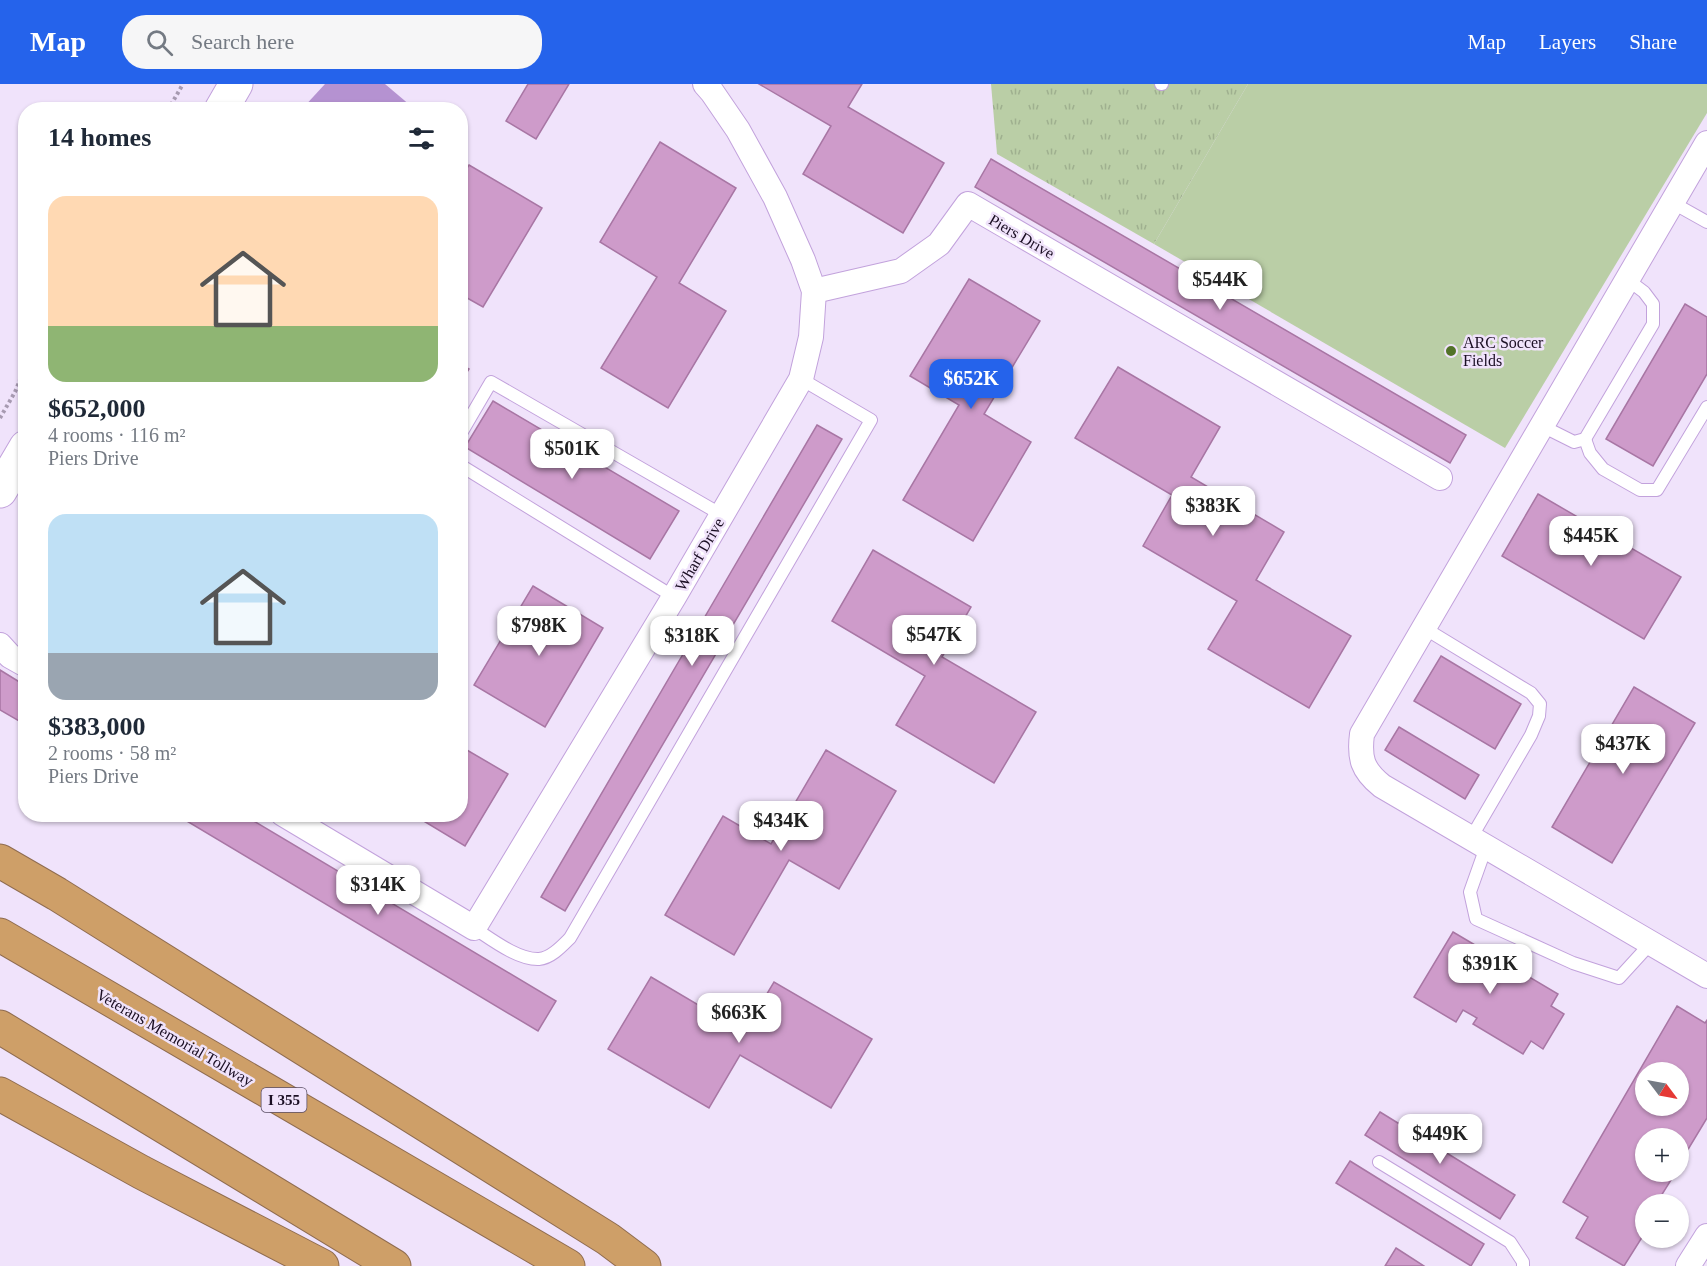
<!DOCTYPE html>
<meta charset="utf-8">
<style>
:root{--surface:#fff;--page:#f6f6f7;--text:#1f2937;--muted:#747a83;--accent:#2563eb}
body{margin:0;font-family:Georgia,serif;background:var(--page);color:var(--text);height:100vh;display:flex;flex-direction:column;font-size:22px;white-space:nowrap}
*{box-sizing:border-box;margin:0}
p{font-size:20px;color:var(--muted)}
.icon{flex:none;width:33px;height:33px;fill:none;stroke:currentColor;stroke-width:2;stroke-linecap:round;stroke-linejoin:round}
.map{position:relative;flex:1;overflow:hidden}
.side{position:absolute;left:18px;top:18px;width:450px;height:720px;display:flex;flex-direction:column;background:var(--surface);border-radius:24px;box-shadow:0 2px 4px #0004}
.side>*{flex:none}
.needle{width:39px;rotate:122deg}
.buttons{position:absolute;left:1635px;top:978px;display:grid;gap:12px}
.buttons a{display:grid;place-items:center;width:54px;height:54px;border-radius:50%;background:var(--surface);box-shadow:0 2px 4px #0004;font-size:30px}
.price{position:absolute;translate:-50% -51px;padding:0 14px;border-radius:12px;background:#fff;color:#222;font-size:20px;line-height:39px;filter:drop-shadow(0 2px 3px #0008)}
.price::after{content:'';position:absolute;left:50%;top:36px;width:18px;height:14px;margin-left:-9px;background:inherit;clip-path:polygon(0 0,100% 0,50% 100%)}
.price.on{background:var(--accent);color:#fff}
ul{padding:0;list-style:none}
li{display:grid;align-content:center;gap:12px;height:318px;padding:0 30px}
li span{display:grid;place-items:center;height:186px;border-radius:18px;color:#555}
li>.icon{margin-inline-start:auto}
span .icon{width:108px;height:108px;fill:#fffc;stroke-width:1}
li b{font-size:26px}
h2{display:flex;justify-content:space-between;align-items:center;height:72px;padding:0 30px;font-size:26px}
header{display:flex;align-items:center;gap:36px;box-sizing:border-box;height:84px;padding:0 30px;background:var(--accent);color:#fff}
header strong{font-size:28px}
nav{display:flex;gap:33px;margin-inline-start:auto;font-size:21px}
.search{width:420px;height:54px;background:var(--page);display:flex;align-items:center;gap:15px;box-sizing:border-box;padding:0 21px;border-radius:24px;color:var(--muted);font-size:22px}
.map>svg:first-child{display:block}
</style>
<header>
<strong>Map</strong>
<div class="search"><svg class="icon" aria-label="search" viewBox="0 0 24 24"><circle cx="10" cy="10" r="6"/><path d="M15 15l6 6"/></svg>Search here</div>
<nav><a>Map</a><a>Layers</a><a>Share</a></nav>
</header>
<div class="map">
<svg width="1707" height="1182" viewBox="0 0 1707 1182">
<defs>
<pattern id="grass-tufts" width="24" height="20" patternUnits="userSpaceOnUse" patternTransform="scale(1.5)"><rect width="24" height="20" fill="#bacea6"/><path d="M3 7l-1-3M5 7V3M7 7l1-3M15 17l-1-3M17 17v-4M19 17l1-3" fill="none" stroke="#9fb08f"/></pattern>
</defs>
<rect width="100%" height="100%" fill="#f0e3fb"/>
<path fill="url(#grass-tufts)" d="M991 0H1248L1154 160 997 70Z"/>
<path fill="#bacea6" d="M1248 0H1707V29L1505 364 1154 160Z"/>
<path fill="#b592d1" d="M325 0H385L411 22 413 25H302Z"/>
<g fill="#ce9bca" stroke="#a876a4" stroke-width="1.5" fill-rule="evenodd">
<path d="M528 0H569L536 55 506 37Z"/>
<path d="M759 0H862L848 23 944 79 903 149 803 90 831 42Z"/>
<path d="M660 58 736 104 679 199 726 227 668 324 601 284 657 193 600 158Z"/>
<path d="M991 75 1466 351 1450 379 975 103Z"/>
<path d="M469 81 542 124 483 223 460 210V95Z"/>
<path d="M969 195 1040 237 984 330 1031 358 973 457 903 416 959 321 910 292Z"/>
<path d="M1685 220 1707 233V290L1653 382 1606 355Z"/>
<path d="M460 280 469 285 460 299Z"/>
<path d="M1118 283 1220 343 1191 393 1284 448 1256 496 1351 552 1309 624 1208 565 1237 517 1143 462 1172 411 1075 354Z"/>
<path d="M493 317 679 427 650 475 465 363Z"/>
<path d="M817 341 842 355 565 827 541 813Z"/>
<path d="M1538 410 1681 493 1644 555 1502 472Z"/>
<path d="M873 466 971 523 942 573 1036 628 994 699 896 641 925 592 832 537Z"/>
<path d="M533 502 603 544 545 643 474 601Z"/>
<path d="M1441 572 1521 620 1495 665 1414 617Z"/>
<path d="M0 586 26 602V641L0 626Z"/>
<path d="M1634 603 1695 639 1612 779 1552 743Z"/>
<path d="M1399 643 1479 691 1465 715 1385 666Z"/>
<path d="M460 662 508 690 465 762 412 730H460Z"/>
<path d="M826 666 896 707 839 805 789 776 734 871 665 831 723 732 771 760Z"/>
<path d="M175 730H242L556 917 538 947Z"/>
<path d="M1453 848 1558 910 1551 922 1564 930 1543 965 1531 957 1523 970 1473 940 1477 934 1463 926 1456 938 1414 913Z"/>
<path d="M651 893 744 948 774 898 872 955 831 1024 740 971 709 1024 608 965Z"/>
<path d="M1677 922 1705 939 1707 936V1034L1678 1082V1054H1646V1088H1676L1656 1120H1646V1147L1624 1182 1576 1154 1588 1133 1563 1118ZM1646 988H1678V1022H1646Z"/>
<path d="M1380 1028 1515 1111 1500 1135 1365 1051Z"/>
<path d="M1350 1077 1484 1160 1471 1182 1336 1099Z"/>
<path d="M1396 1164 1424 1182H1385Z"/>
</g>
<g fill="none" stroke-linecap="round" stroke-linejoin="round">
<defs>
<g id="service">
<path d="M1161 0H1162"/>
<path d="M1673 119 1707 138"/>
<path d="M1542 342 1574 358 1585 355 1653 240V220L1644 208 1628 196"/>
<path d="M460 351 491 298 722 431"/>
<path d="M1585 355 1590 369 1603 385 1640 406H1657L1707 323"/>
<path d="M460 381 674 513"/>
<path d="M1424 544 1531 609 1540 620 1539 632 1531 651 1471 754"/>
<path d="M1486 763 1470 808 1476 835 1573 879 1619 894 1651 859"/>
<path d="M474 844C491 855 518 876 539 875 551 874 562 862 570 854L871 336 801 295"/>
<path d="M1379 1078 1510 1158 1523 1178V1182"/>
</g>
<g id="minor">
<path d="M1707 59 1362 650C1359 674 1362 686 1382 702L1707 892"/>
<path d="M814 207 901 187 939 160 968 120 1440 394"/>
<path d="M0 561 10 572 26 581"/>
<path d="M283 730 474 844 674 513 801 295 811 253 814 207 803 176 775 113 738 46 712 8 705 0"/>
<path d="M1688 1182 1707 1152"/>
</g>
<g id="secondary">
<path d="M221 26 236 0"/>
<path d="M0 407 26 363"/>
</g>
<g id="motorway">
<path d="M0 777 57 810 608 1155 644 1182"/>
<path d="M0 851 568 1182"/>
<path d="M0 943 394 1182"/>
<path d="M0 1010 141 1088 322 1182"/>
</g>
</defs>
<use href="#service" stroke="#c2a2dc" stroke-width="14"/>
<use href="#minor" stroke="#c2a2dc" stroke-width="26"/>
<use href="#secondary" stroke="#c2a2dc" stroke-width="35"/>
<use href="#motorway" stroke="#8f6c50" stroke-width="35"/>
<g stroke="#a79ab1" stroke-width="4" stroke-dasharray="3 3" stroke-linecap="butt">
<path d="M168 26 183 0"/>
<path d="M0 334 15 308 26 281"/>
</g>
<use href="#service" stroke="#fff" stroke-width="12"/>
<use href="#minor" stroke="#fff" stroke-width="24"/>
<use href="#secondary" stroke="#fff" stroke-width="33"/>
<use href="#motorway" stroke="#ce9f68" stroke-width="33"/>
</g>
<circle fill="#527228" stroke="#f0e3fb" stroke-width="2" cx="1451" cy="267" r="6"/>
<g text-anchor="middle" stroke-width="5" stroke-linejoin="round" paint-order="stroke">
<rect fill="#f0e3fb" stroke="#5a4e64" stroke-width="1.5" x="261.5" y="1004" width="45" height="24" rx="4.5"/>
<g font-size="15" font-weight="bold" fill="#1a0e23">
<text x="284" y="1021">I 355</text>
</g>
<g font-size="16" fill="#1a0e23" stroke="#f0e3fb">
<text transform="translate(1022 152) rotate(30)" y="6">Piers Drive</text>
<text transform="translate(699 470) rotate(-60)" y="6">Wharf Drive</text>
<text transform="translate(175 953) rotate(30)" y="6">Veterans Memorial Tollway</text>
</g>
<g font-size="16" fill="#1a0e23" stroke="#f0e3fb" text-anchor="start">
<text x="1463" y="264">ARC Soccer<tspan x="1463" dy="18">Fields</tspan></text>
</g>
</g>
</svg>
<div class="buttons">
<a><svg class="needle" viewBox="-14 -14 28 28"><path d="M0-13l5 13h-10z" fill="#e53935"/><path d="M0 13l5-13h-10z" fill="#747a83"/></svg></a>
<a>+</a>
<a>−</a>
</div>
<b class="price" style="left:1220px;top:227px">$544K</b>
<b class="price on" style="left:971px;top:326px">$652K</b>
<b class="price" style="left:572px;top:396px">$501K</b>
<b class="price" style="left:1213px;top:453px">$383K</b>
<b class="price" style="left:1591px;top:483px">$445K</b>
<b class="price" style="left:539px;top:573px">$798K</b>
<b class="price" style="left:934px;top:582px">$547K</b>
<b class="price" style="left:692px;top:583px">$318K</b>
<b class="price" style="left:1623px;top:691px">$437K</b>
<b class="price" style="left:781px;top:768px">$434K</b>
<b class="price" style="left:378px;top:832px">$314K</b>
<b class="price" style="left:1490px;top:911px">$391K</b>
<b class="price" style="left:739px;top:960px">$663K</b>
<b class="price" style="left:1440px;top:1081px">$449K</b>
<section class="side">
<h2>14 homes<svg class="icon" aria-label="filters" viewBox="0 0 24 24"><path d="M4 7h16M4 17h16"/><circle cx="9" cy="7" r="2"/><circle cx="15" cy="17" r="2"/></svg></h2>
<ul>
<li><span style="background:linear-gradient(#ffd9b3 70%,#8fb573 0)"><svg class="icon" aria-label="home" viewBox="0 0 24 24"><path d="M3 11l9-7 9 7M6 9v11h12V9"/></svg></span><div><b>$652,000</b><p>4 rooms · 116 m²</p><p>Piers Drive</p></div></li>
<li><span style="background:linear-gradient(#bfe0f5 75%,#9aa5b1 0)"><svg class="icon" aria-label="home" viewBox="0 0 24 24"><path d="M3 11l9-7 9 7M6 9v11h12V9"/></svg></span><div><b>$383,000</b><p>2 rooms · 58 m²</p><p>Piers Drive</p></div></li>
</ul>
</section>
</div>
